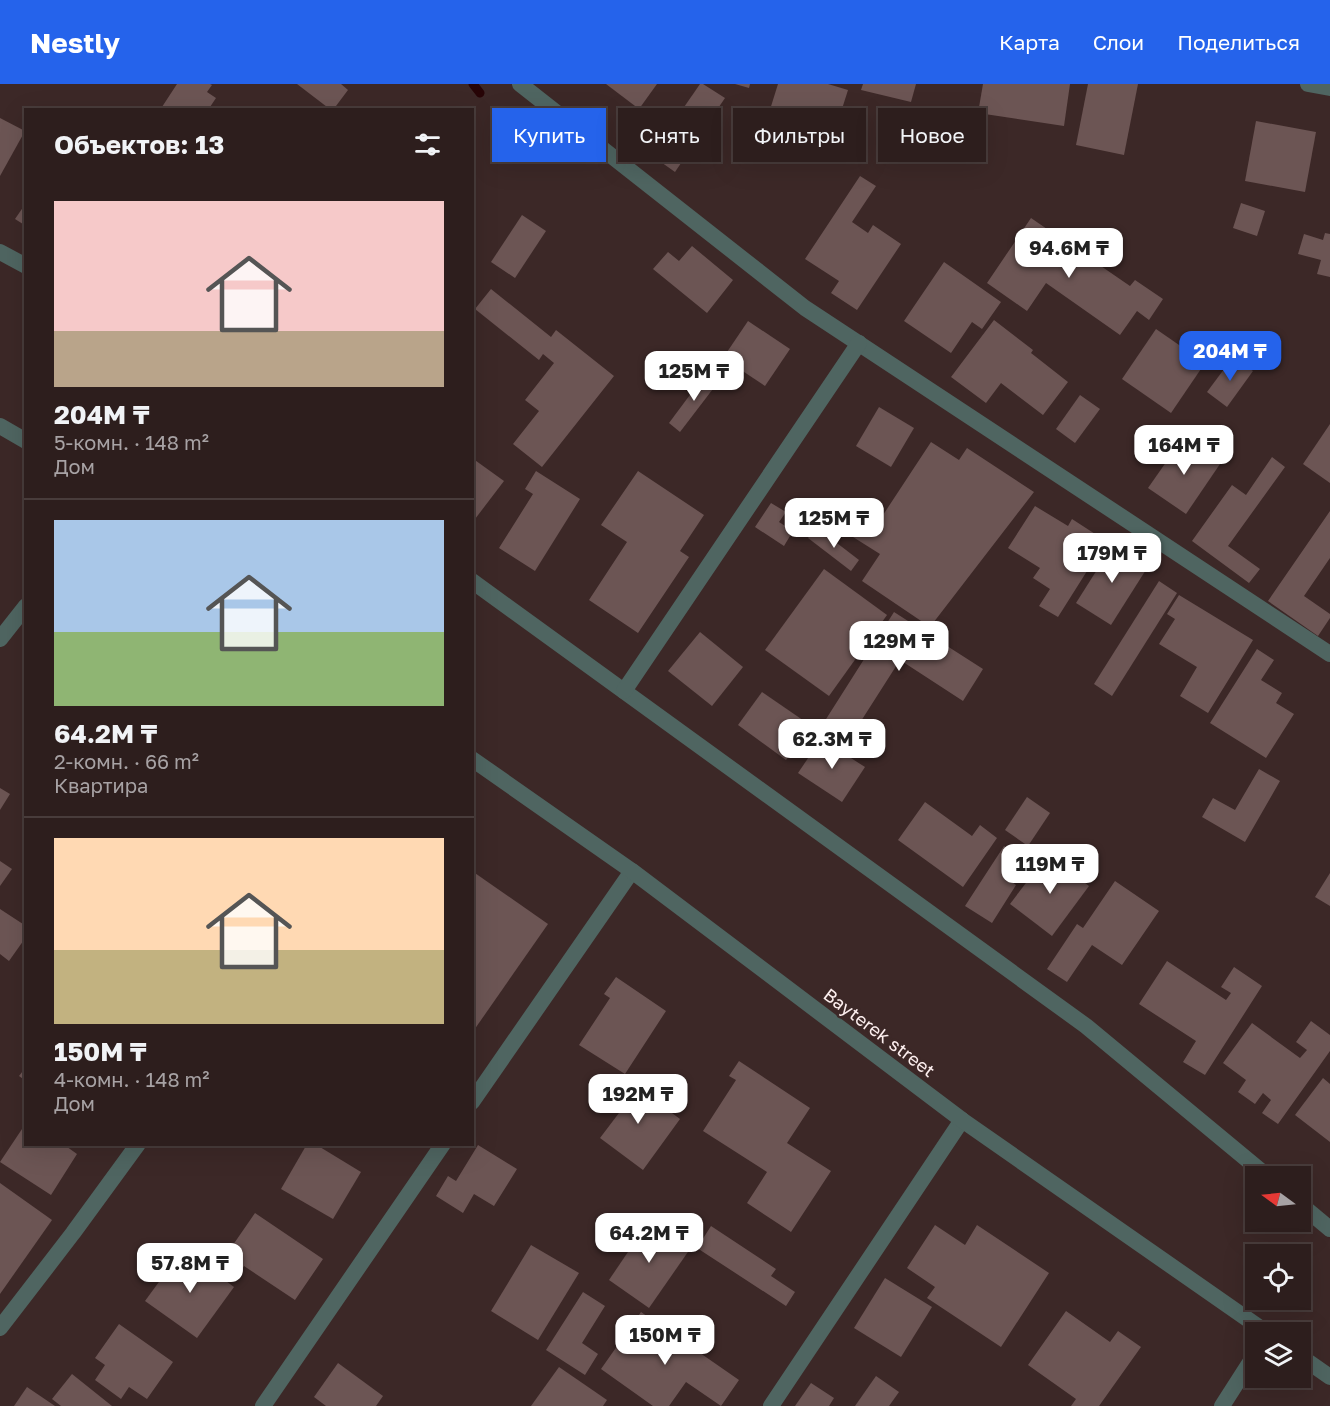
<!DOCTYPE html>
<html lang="ru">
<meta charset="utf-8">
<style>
:root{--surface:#2d1e1d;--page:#392b2a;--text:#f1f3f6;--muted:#a7a2a4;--line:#483c3b;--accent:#2563eb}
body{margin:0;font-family:"Golos Text",sans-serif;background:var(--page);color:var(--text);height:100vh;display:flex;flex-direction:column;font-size:22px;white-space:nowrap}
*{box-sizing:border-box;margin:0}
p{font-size:20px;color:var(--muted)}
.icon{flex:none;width:33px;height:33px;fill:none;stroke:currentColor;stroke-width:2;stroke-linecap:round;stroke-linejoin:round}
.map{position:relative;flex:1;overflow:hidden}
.sheet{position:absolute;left:24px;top:24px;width:450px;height:1038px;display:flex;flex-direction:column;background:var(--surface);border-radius:0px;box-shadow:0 6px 24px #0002,0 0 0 2px var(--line)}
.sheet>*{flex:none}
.hud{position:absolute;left:492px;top:24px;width:570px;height:54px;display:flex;gap:12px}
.needle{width:39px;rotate:285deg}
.controls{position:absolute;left:1245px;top:1082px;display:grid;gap:12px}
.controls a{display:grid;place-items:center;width:66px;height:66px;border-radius:0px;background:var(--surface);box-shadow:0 6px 24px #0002,0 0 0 2px var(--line);font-size:30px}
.price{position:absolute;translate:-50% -51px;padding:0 14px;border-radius:12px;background:#fff;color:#222;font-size:20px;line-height:39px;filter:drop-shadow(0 2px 3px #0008)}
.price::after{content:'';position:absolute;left:50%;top:36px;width:18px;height:14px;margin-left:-9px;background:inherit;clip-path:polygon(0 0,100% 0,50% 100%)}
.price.on{background:var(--accent);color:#fff}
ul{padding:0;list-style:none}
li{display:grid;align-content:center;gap:12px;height:318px;padding:0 30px}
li+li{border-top:2px solid var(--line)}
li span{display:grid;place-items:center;height:186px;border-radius:0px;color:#555}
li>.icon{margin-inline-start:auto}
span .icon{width:108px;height:108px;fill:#fffc;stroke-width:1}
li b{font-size:26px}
h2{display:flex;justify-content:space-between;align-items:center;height:72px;padding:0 30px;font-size:26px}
.chip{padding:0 21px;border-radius:0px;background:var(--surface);box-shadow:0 6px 24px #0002,0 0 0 2px var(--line);font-size:21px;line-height:54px}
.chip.on{background:var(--accent);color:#fff}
header{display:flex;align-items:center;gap:36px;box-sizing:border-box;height:84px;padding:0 30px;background:var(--accent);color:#fff}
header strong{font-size:28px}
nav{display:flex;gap:33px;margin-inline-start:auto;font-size:21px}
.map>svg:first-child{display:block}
</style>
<header>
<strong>Nestly</strong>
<nav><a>Карта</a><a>Слои</a><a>Поделиться</a></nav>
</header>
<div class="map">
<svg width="1330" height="1322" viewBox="0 0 1330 1322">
<rect width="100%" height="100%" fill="#3c2827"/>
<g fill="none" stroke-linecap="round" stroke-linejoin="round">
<path stroke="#270406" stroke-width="9" d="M473 0 480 9"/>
</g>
<g fill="#6c5554">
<path d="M177 0H210L212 1 207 8 216 14 208 26H160Z"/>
<path d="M297 0H341L348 6 333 26H331Z"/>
<path d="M606 0H657L639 25Z"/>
<path d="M700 0H703L725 14 675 88 651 71Z"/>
<path d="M735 0H750L749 4Z"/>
<path d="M778 0H828L848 6 829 66 764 45Z"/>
<path d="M863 0H916L911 18 861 6Z"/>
<path d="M983 0H1070L1064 42 978 29Z"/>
<path d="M1088 0H1138L1124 71 1076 61Z"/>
<path d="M0 34 25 47 0 92Z"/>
<path d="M1256 37 1316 48 1305 108 1245 97Z"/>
<path d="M860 92 876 102 852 138 868 149 873 141 901 160 857 226 831 209 839 197 805 175Z"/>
<path d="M26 119V142L15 135Z"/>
<path d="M1241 119 1265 127 1257 152 1233 144Z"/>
<path d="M522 131 546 147 515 194 491 178Z"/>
<path d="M1031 134 1130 202 1135 196 1163 215 1149 236 1137 227 1120 251 1046 199 1027 227 987 199Z"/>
<path d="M1325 149 1330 150V193L1317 190 1321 176 1298 170 1304 150 1323 156Z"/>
<path d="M692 162 733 196 707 229 653 185 668 168 679 177Z"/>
<path d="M944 178 1001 218 982 245 972 238 951 269 904 237Z"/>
<path d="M491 205 551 253 556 246 614 292 542 383 513 360 539 327 525 316 554 279 543 270 539 276 475 225Z"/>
<path d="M994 236 1033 266 1031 269 1068 298 1043 331 1001 299 986 319 951 293Z"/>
<path d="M748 237 790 265 765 302 723 274Z"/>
<path d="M1156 245 1205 279 1171 329 1122 295Z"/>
<path d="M1233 273 1253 287 1227 323 1207 308Z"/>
<path d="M707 288 719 297 680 348 669 339Z"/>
<path d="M1080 311 1100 325 1075 359 1056 345Z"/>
<path d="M879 323 914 344 891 383 856 362Z"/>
<path d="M1330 340V399L1303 380Z"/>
<path d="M1183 354 1220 380 1186 430 1148 404Z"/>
<path d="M931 358 959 376 967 364 1034 408 930 543 862 497 880 470 853 453 872 424 883 431Z"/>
<path d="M1272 373 1285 383 1228 462 1260 485 1249 499 1192 457 1232 401 1246 411Z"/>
<path d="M472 374 504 397 472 439Z"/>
<path d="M536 387 580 415 535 487 499 464 533 410 525 405Z"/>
<path d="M638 387 704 431 680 467 689 473 638 549 589 516 627 458 601 441Z"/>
<path d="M771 419 786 428 779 438 793 447 784 462 755 443Z"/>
<path d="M1035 422 1068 442 1072 435 1106 457 1058 533 1039 522 1050 505 1033 494 1040 484 1008 464Z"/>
<path d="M1330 427V474L1304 512 1330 530V534L1318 552 1268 517Z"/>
<path d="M816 443 859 476 851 487 808 454Z"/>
<path d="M1114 459 1149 481 1111 541 1076 519Z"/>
<path d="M824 485 887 531 829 612 765 566Z"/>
<path d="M1159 497 1177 509 1112 612 1094 600Z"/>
<path d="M1179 511 1253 556 1208 629 1180 612 1197 583 1159 560 1175 535 1167 530Z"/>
<path d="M894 528 983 585 963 617 900 576 847 659 821 643Z"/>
<path d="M700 548 743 583 712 622 668 587Z"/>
<path d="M1257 565 1274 576 1261 596 1282 609 1276 619 1294 630 1266 674 1210 639Z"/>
<path d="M762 608 810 641 786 676 738 641Z"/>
<path d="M821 655 865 683 842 718 798 689Z"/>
<path d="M1259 685 1280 697 1245 758 1202 733 1213 714 1235 726Z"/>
<path d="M0 704 10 710 0 726Z"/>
<path d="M1027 713 1050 729 1028 762 1005 746Z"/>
<path d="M925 718 972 752 980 741 997 754 963 803 898 756Z"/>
<path d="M1004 762 1018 772 1005 793 1016 801 992 839 965 822Z"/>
<path d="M1048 770 1089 802 1052 852 1010 820Z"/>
<path d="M0 777 12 785 0 802Z"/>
<path d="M472 787 548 840 472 949Z"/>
<path d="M1330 789V822L1315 813Z"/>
<path d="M1115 797 1159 827 1122 881 1092 861 1067 898 1047 885 1077 840 1083 844Z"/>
<path d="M0 825 26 842V853L9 877 0 870Z"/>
<path d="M1167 877 1226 916 1231 909 1221 903 1234 883 1262 902 1205 991 1183 978 1196 957 1139 920Z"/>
<path d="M616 893 666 927 625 990 579 961 610 914 604 910Z"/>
<path d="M1311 937 1330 951V967L1278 1040 1262 1029 1271 1016 1263 1009 1255 1020 1238 1008 1246 996 1223 979 1252 939 1300 974 1307 966 1296 958Z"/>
<path d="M739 977 810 1024 787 1059 831 1087 791 1148 747 1119 767 1088 703 1047 736 996 729 992Z"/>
<path d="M26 983V997L19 992Z"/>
<path d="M625 994 680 1035 643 1086 600 1054 622 1025 609 1016Z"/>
<path d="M1323 994 1330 1000V1058L1295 1031Z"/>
<path d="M26 1039V1060H63L77 1070 51 1111 0 1078Z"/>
<path d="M307 1060H315L361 1088 333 1135 281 1105Z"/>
<path d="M478 1061 517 1085 494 1122 474 1110 463 1129 436 1112 448 1092 456 1097Z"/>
<path d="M0 1099 52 1136 0 1210Z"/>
<path d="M255 1129 323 1175 295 1216 244 1182 235 1197 209 1179 218 1165 226 1171Z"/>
<path d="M649 1137 690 1165 649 1224 609 1196Z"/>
<path d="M935 1141 965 1161 977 1141 1049 1189 1001 1263 927 1214 935 1203 907 1184Z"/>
<path d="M711 1142 776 1185 771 1192 795 1208 786 1222 697 1164Z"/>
<path d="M531 1161 579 1189 538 1256 491 1227Z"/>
<path d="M183 1165 234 1203 197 1254 145 1217Z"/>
<path d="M885 1194 932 1223 901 1273 854 1244Z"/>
<path d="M583 1208 605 1222 582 1259 598 1270 585 1291 546 1266Z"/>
<path d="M1066 1227 1110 1258 1118 1247 1141 1263 1099 1322H1071L1076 1315 1028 1281Z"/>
<path d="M641 1228 739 1296 721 1322 686 1298 669 1322H653L601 1285Z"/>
<path d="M119 1240 173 1278 147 1315 129 1303 121 1315 95 1296 105 1281 95 1274Z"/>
<path d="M338 1279 383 1312 376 1322H326L314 1313Z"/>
<path d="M559 1283 607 1316 603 1322H531Z"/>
<path d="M72 1290 112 1322H61L52 1315Z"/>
<path d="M876 1292 899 1308 889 1322H855Z"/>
<path d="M811 1299 834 1314 829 1322H795Z"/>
<path d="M27 1303 55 1322H14Z"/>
</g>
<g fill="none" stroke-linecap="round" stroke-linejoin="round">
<g stroke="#4f6561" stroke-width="16">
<path d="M520 0 805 224 1330 570"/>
<path d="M1308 0 1330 4"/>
<path d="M0 168 26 182"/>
<path d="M472 497 1086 942 1267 1092"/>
<path d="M0 555 26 522"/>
<path d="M624 607 859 259"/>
<path d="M472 1018 632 787"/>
<path d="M1300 1120 1330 1145"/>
<path d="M0 1244 73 1149 138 1060"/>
<path d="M263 1322 443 1060"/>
<path d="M771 1322 962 1036"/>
<path d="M1222 1322 1256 1269"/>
</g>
<g stroke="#4f6561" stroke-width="16">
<path d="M0 342 26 357"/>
<path d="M472 675 632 787 962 1036 1266 1248"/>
<path d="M1300 1272 1330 1293"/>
</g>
</g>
<g text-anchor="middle" stroke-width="5" stroke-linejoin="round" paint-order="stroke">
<g font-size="18" fill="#fceeee" stroke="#3c2827">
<text transform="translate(879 949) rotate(37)" y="6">Bayterek street</text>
</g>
</g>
</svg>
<div class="controls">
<a><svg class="needle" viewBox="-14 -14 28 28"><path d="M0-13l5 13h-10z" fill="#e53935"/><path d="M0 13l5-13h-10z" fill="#a7a2a4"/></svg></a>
<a><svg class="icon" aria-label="locate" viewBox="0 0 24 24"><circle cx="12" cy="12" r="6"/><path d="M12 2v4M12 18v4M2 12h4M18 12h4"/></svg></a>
<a><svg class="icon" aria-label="layers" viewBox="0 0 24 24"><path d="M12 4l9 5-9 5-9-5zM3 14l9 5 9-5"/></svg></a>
</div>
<b class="price" style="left:1069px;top:195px">94.6M ₸</b>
<b class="price on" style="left:1230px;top:298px">204M ₸</b>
<b class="price" style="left:694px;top:318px">125M ₸</b>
<b class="price" style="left:1184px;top:392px">164M ₸</b>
<b class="price" style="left:834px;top:465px">125M ₸</b>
<b class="price" style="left:1112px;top:500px">179M ₸</b>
<b class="price" style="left:899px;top:588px">129M ₸</b>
<b class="price" style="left:832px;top:686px">62.3M ₸</b>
<b class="price" style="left:1050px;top:811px">119M ₸</b>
<b class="price" style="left:638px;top:1041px">192M ₸</b>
<b class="price" style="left:649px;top:1180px">64.2M ₸</b>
<b class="price" style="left:190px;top:1210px">57.8M ₸</b>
<b class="price" style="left:665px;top:1282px">150M ₸</b>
<div class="hud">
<a class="chip on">Купить</a>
<a class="chip">Снять</a>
<a class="chip">Фильтры</a>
<a class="chip">Новое</a>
</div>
<section class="sheet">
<h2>Объектов: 13<svg class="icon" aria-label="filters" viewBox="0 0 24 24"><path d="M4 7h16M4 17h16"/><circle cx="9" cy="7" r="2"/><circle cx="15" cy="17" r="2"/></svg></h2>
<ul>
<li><span style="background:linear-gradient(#f6c9c9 70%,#b9a48a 0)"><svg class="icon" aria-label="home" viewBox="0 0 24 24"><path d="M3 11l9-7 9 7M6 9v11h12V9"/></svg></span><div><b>204M ₸</b><p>5-комн. · 148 m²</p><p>Дом</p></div></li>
<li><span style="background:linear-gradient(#a9c7e8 60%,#8fb573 0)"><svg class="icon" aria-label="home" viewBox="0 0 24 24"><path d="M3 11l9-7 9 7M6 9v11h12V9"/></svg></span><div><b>64.2M ₸</b><p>2-комн. · 66 m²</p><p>Квартира</p></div></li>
<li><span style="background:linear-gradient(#ffd9b3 60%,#c2b280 0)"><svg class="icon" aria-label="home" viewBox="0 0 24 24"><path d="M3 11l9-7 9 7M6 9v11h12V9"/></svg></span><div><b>150M ₸</b><p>4-комн. · 148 m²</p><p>Дом</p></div></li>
</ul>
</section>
</div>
